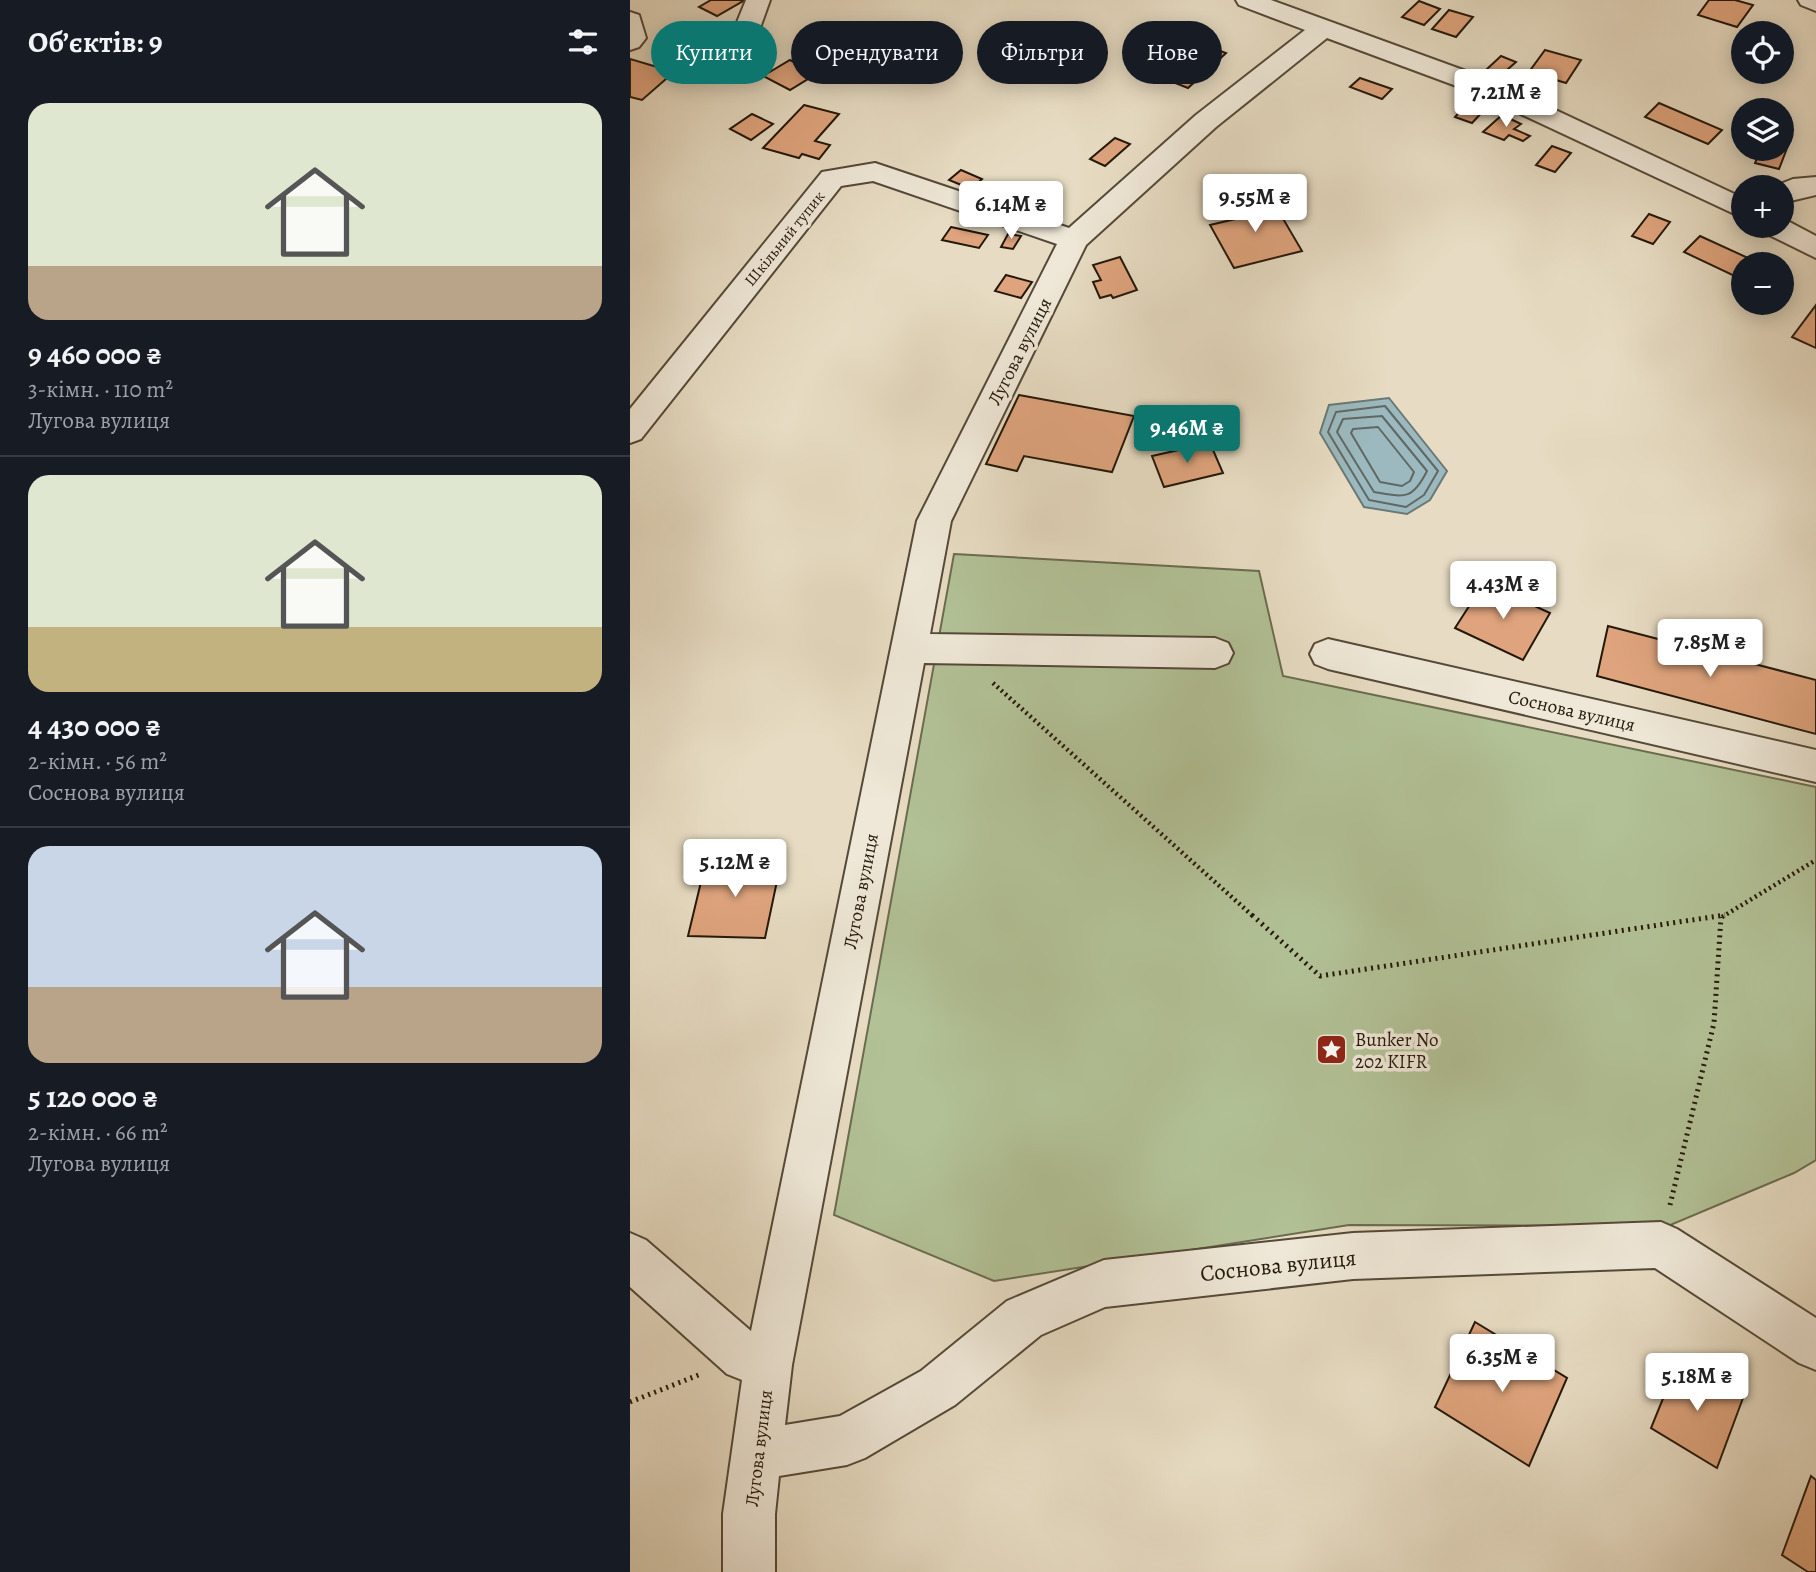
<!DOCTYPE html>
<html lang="uk">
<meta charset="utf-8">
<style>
:root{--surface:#171b24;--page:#20242c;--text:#f1f3f6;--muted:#9ea1a6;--line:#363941;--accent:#0f766e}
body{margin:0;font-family:Alegreya,serif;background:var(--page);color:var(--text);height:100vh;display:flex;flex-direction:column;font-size:26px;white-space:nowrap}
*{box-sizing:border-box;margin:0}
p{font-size:23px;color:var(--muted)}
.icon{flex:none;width:38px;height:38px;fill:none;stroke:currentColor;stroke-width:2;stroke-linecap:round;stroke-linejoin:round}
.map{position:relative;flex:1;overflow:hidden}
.details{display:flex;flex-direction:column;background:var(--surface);width:630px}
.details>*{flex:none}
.top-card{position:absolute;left:21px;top:21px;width:665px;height:63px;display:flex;gap:14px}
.buttons{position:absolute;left:1101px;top:21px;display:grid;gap:14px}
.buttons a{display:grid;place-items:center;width:63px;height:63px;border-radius:50%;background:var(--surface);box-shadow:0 4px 18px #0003;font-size:35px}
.price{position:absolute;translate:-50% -60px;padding:0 16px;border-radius:7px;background:#fff;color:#222;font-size:23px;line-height:46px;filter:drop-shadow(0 2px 4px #0008)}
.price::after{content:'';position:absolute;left:50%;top:42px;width:21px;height:16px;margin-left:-10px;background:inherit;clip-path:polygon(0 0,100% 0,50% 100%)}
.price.on{background:var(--accent);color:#fff}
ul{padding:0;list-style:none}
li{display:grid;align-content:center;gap:14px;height:371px;padding:0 28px}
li+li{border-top:2px solid var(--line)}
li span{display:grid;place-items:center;height:217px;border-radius:21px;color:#555}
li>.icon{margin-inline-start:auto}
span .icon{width:126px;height:126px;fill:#fffc;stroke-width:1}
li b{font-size:30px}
h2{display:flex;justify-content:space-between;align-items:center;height:84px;padding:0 28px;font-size:30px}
.chip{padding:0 24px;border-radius:32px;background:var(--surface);box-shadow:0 4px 18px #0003;font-size:24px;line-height:63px}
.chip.on{background:var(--accent);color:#fff}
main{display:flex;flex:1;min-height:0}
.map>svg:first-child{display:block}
</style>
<main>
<section class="details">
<h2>Об’єктів: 9<svg class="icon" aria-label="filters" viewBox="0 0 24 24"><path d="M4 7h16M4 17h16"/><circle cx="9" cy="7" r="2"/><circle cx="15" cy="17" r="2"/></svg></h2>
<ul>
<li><span style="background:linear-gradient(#dfe7d0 75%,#b9a48a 0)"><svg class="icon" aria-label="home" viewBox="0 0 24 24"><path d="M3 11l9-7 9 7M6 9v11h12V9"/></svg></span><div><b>9 460 000 ₴</b><p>3-кімн. · 110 m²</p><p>Лугова вулиця</p></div></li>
<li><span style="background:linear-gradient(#dfe7d0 70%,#c2b280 0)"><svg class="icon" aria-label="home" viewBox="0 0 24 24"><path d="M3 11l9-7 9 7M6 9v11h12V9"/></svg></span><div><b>4 430 000 ₴</b><p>2-кімн. · 56 m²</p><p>Соснова вулиця</p></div></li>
<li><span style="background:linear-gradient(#c9d6e8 65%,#b9a48a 0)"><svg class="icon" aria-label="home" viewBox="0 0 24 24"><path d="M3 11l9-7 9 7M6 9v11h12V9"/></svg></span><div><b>5 120 000 ₴</b><p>2-кімн. · 66 m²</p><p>Лугова вулиця</p></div></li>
</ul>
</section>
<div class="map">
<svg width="1186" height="1572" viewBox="0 0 1186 1572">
<rect width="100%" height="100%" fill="#e7dcc3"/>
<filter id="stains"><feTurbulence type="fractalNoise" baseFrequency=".00286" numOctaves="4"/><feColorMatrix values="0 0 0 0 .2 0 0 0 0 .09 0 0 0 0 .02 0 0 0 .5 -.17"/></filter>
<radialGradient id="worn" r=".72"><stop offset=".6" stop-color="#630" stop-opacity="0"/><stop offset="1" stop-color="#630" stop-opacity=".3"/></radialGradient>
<path fill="#b2c196" stroke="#6b6c50" stroke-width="2" d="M324 554 629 571 653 676 1186 787V1160L1164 1173 1038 1226 719 1225 364 1281 204 1215Z"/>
<path fill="#9bb9be" stroke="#6b7976" stroke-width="2" d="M759 398 817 471 800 500 777 514 734 507 690 433 699 405Z"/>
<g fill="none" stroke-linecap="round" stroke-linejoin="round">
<g stroke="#606864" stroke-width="2">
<path d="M755 406 808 471 794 495 776 507 739 500 698 432 706 412Z"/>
<path d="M752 416 797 471C782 501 774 497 744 492L707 432 713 419Z"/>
<path d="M748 427 784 472 780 481 772 486 750 482 721 433 723 429Z"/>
</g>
</g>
<g fill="#dfa47d" stroke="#24180a" stroke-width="2">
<path d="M81 0H115L87 16 69 7Z"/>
<path d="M1079 0H1105L1123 5 1107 27 1068 15Z"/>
<path d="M789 1 810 9 794 25 772 17Z"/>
<path d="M819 10 843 17 826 37 802 29Z"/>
<path d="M68 27 95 40 81 49 54 36Z"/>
<path d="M549 35 596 53 558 88 510 69 519 62 496 52 514 37 536 46Z"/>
<path d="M915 50 951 60 936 83 899 72Z"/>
<path d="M78 51 93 57 66 77 50 70Z"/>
<path d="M871 56 886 62 870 76 856 70Z"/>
<path d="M0 59 44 72 12 100 0 97Z"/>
<path d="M160 60 186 74 160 90 133 76Z"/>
<path d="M730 78 762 89 752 99 720 87Z"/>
<path d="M839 101 857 107 842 123 825 117Z"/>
<path d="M1029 103 1092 130 1078 144 1015 117Z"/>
<path d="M174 105 209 114 185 141 200 145 189 159 172 154 169 158 133 148Z"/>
<path d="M122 114 143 124 121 140 100 129Z"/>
<path d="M872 115 891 124 884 129 900 136 893 141 879 135 874 140 853 132Z"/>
<path d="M485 138 500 144 475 166 460 159Z"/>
<path d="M1152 141 1159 143 1149 169 1125 163 1131 149H1152Z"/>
<path d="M922 146 941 153 925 172 906 165Z"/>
<path d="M331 170 352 179 341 189 319 180Z"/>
<path d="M625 187 640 211 648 210 672 251 604 268 580 225 622 215 607 192Z"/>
<path d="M1019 214 1040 222 1023 244 1002 236Z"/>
<path d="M321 227 358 235 349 248 312 240Z"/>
<path d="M378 234 391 236 383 249 371 247Z"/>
<path d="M1070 236 1129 263 1113 264V280L1054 252Z"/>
<path d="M490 257 507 290 483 298 481 295 470 298 463 282 471 280 463 265Z"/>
<path d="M376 275 402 282 391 298 365 291Z"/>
<path d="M1186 305V348L1162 337Z"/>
<path d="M389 395 504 416 482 472 394 456 387 471 356 464Z"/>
<path d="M580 443 593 473 534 487 522 456Z"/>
<path d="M854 583 920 613 893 660 825 628Z"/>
<path d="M978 626 1186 680V734L967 676Z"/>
<path d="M76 861 151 862 135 938 58 936Z"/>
<path d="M845 1322 937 1378 899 1466 805 1407Z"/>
<path d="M1049 1359 1113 1398 1087 1468 1021 1428Z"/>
<path d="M1181 1476 1186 1480V1572H1178L1152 1555Z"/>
</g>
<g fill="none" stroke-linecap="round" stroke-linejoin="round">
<defs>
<g id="minor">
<path d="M116 0H140L125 42 121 47H103L99 42Z"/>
<path d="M606 0H641L866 82 1113 198V218L848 94 697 38 586 127 456 245 321 521 300 634 585 638 598 643 603 653 598 663 585 668 294 663 162 1365 155 1425 210 1416 291 1371 377 1301 474 1260 723 1233 1031 1222 1047 1229 1186 1318V1370L1169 1363 1025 1268 723 1279 475 1307 411 1335 325 1405 235 1458 217 1465 149 1476 145 1514V1572H93V1514L112 1380 97 1374 0 1287V1233L16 1240 121 1331 287 521 427 244 243 181 211 186 11 439 0 443V409L192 172 245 163 439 228 566 115 675 30 609 5Z"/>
<path d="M1168 0H1186V11L1171 5Z"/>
<path d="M0 12 9 15 16 38 9 47 0 50Z"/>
<path d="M1186 177V195L1152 203V187H1143L1163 179Z"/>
<path d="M1152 218 1186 236V258L1135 233 1131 226H1152Z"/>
<path d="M698 639 1186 750V782L698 669 685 664 680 654 685 644Z"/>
</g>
</defs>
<use href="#minor" stroke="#554938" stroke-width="4"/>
<g stroke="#24180a" stroke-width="4.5" stroke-dasharray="2 3.5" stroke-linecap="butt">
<path d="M363 683 624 917"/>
<path d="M1092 917 1186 860"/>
</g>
<g stroke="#24180a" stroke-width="5" stroke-dasharray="2 4.5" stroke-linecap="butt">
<path d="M622 915 690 976 1095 915"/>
<path d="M1040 1205 1084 1023 1091 917"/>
<path d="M0 1402 71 1374"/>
</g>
<use href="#minor" fill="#efe8d8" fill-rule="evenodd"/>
</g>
<defs>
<symbol id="sight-square" viewBox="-11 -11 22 22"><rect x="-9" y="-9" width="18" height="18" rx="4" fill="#8f2418" stroke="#efe8d8"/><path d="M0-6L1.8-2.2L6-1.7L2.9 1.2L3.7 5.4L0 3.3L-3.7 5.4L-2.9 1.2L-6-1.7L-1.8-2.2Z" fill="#fff"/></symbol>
</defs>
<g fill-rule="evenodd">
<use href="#sight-square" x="684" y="1032" width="35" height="35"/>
</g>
<g text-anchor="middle" stroke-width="7" stroke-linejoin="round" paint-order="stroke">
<g font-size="16" fill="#24180a" stroke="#efe8d8">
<text transform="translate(154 238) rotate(-51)" y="6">Шкільний тупик</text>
</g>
<g font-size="19" fill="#24180a" stroke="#efe8d8">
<text transform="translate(389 351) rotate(-63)" y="7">Лугова вулиця</text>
<text transform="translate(942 710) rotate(13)" y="7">Соснова вулиця</text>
<text transform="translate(230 891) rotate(-79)" y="7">Лугова вулиця</text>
<text transform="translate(128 1448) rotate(-83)" y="7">Лугова вулиця</text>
</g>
<g font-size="19" fill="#24180a" stroke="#efe8d8" text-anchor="start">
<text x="725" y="1046">Bunker No<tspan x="725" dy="22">202 KIFR</tspan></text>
</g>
<g font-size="23" fill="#24180a" stroke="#efe8d8">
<text transform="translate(648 1265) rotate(-6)" y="8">Соснова вулиця</text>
</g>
</g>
<rect width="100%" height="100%" filter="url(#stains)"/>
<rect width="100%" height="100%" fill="url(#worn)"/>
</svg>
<div class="buttons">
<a><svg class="icon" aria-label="locate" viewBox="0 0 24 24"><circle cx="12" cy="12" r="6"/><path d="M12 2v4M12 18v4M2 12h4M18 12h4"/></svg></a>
<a><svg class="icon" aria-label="layers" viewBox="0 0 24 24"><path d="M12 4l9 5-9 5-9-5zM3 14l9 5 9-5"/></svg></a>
<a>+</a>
<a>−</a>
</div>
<b class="price" style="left:876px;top:129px">7.21M ₴</b>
<b class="price" style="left:625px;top:234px">9.55M ₴</b>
<b class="price" style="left:381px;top:241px">6.14M ₴</b>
<b class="price on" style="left:557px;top:465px">9.46M ₴</b>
<b class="price" style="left:873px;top:621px">4.43M ₴</b>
<b class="price" style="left:1080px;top:679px">7.85M ₴</b>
<b class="price" style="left:105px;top:899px">5.12M ₴</b>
<b class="price" style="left:872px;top:1394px">6.35M ₴</b>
<b class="price" style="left:1067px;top:1413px">5.18M ₴</b>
<div class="top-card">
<a class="chip on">Купити</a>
<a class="chip">Орендувати</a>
<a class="chip">Фільтри</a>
<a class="chip">Нове</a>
</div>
</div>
</main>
